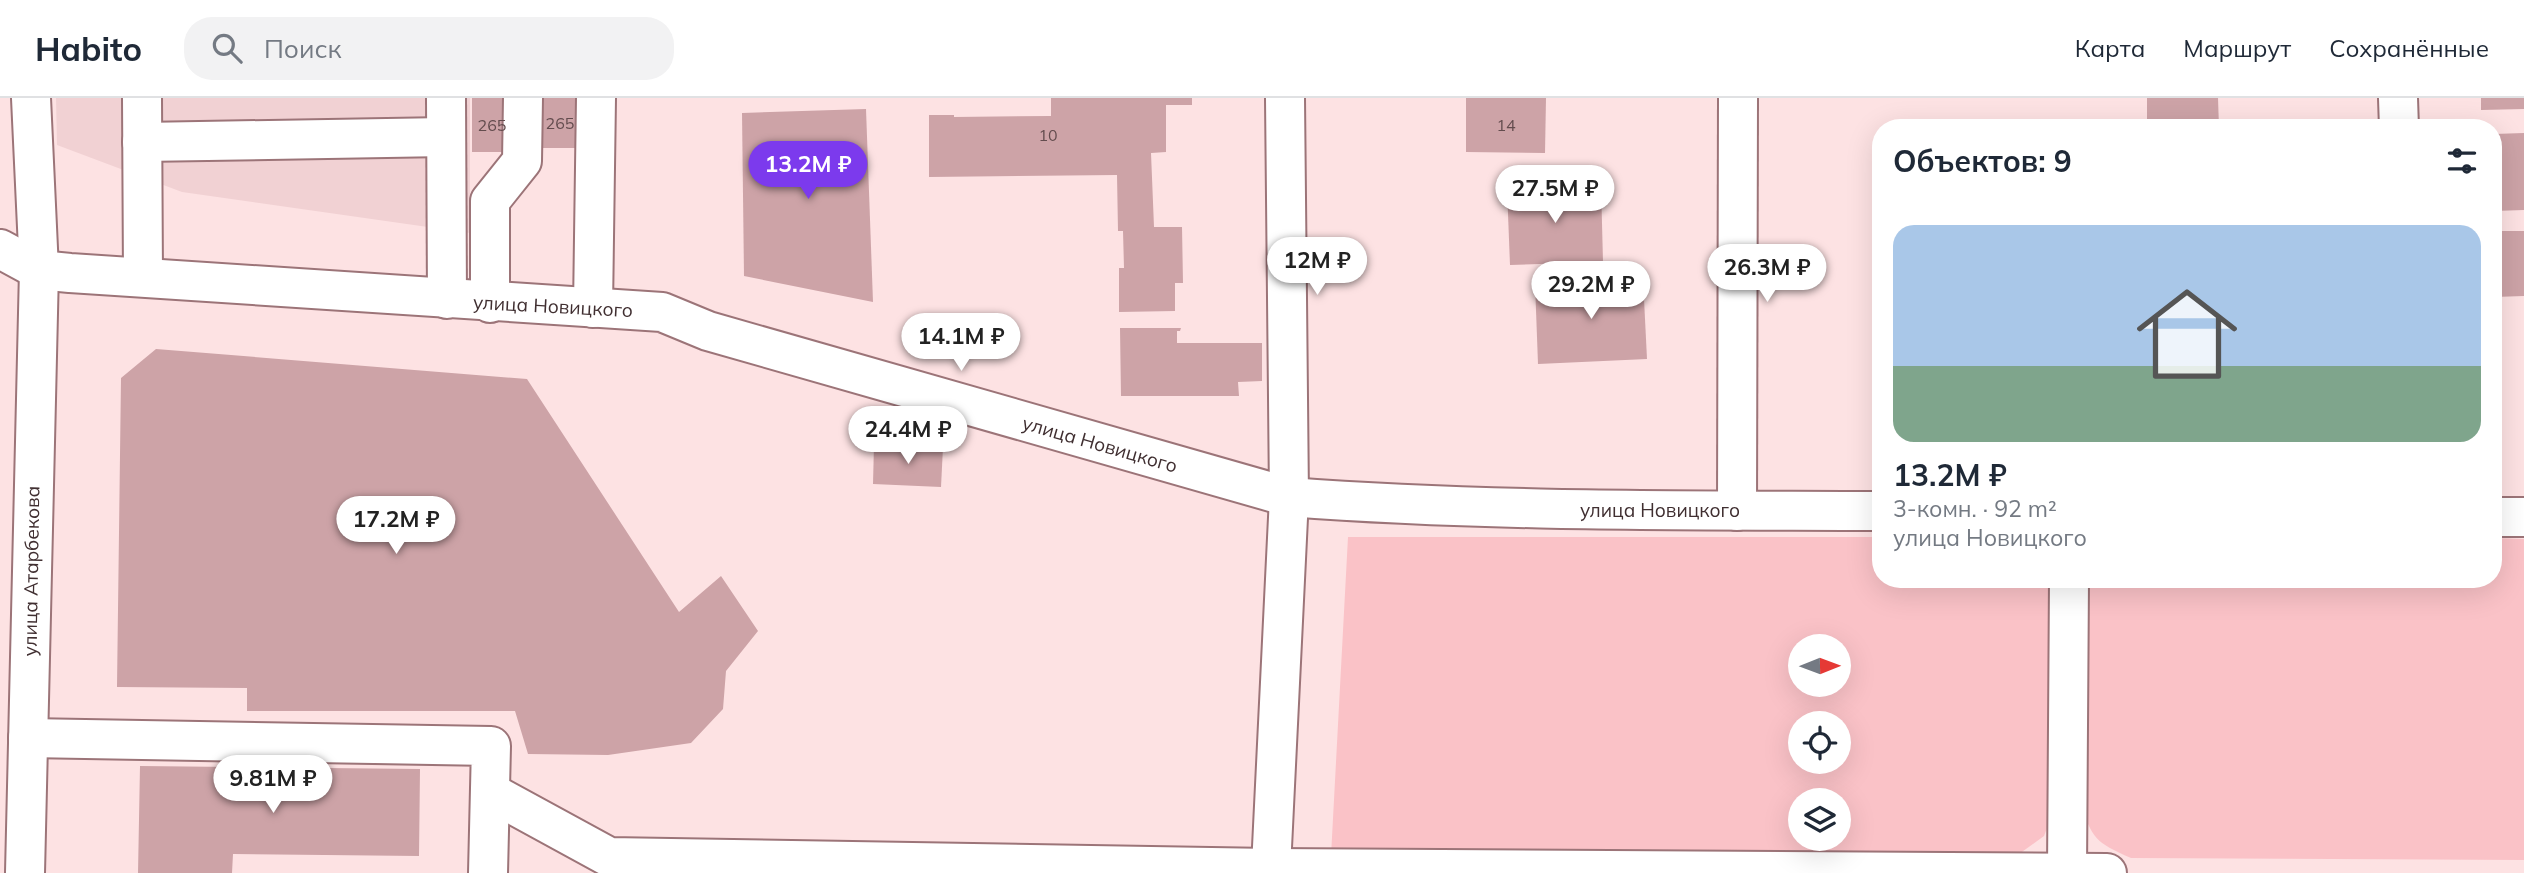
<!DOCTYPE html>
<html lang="ru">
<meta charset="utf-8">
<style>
:root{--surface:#fff;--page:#f2f2f3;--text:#1f2937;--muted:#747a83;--line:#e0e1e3;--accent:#7c3aed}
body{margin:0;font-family:Mulish,sans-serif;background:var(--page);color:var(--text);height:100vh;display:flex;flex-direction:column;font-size:26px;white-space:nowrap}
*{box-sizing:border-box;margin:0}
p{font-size:23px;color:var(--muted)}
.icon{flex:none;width:38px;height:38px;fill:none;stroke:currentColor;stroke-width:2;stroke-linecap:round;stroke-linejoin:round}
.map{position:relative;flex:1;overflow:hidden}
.drawer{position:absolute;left:1872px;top:21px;width:630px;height:469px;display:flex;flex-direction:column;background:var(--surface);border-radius:28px;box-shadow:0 7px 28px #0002}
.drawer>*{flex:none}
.needle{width:46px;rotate:89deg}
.controls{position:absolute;left:1788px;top:536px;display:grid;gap:14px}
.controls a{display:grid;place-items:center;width:63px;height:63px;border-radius:50%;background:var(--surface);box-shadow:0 7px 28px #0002;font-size:35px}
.price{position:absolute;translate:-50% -60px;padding:0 16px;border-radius:24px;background:#fff;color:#222;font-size:23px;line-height:46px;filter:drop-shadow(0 2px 4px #0008)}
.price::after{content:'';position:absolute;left:50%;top:42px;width:21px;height:16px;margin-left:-10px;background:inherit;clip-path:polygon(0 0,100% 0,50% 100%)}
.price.on{background:var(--accent);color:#fff}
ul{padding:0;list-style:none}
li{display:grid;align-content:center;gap:14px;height:371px;padding:0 21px}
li+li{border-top:2px solid var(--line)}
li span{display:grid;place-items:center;height:217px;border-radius:21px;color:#555}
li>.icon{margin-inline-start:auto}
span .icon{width:126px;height:126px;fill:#fffc;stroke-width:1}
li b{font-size:30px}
h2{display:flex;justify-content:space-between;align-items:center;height:84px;padding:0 21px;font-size:30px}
header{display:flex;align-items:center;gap:42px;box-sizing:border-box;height:98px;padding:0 35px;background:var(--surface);border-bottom:2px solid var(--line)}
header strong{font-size:33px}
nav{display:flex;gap:38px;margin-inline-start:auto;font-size:24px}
.search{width:490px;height:63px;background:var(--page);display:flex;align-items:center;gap:18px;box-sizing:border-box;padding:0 24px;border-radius:28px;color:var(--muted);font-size:26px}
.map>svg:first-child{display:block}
</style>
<header>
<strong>Habito</strong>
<div class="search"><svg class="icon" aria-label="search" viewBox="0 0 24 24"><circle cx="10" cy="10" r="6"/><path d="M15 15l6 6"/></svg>Поиск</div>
<nav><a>Карта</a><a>Маршрут</a><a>Сохранённые</a></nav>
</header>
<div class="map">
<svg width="2524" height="775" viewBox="0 0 2524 775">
<rect width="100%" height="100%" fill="#fde2e3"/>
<path fill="#f1d1d3" d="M56 0H470V135L182 94 57 47Z"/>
<g fill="#fac2c7" fill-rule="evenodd">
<path d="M1348 439H1881V481H2051L2057 704 2044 738 2019 756 1331 758ZM1801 548H1839V586H1801ZM1801 625H1839V663H1801ZM1801 702H1839V740H1801Z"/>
<path d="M2494 440 2524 441V762L2131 760C2095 744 2092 741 2080 703L2084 481H2494Z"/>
</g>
<g fill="#cda3a7">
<path d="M472 0H512L511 54H472Z"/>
<path d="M540 0H581L580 50H539Z"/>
<path d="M1051 0H1192V7H1166V54L1151 55 1154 129H1182L1183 185H1175V213L1119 214V170H1124L1123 133H1118L1117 77 929 79V17H954V19L1051 18Z"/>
<path d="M1466 0H1546L1545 55 1466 54Z"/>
<path d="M2147 0H2218L2219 30H2147Z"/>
<path d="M2481 0H2524V11L2481 12Z"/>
<path d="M866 11 873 204 744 178 742 15Z"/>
<path d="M2524 35V112L2494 113V36Z"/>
<path d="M1601 87 1603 164 1510 167 1507 90Z"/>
<path d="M2494 133H2524V198L2494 199Z"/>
<path d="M1643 181 1647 261 1538 266 1535 185Z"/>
<path d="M1120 230H1181L1180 233H1177V245H1262V283L1238 284 1239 298H1121Z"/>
<path d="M156 251 527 281 679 514 721 478 758 533 726 573 723 611 691 645 608 657 528 656 515 613H247V590L117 589 121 280Z"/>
<path d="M874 347 943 349 941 389 873 386Z"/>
<path d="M140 668 420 671 419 758 233 756 232 775H138Z"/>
</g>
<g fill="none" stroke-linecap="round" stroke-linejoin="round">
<defs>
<g id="minor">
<path d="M142 0 143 179"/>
<path d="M446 0 447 201"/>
<path d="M2398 0 2399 30"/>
<path d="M142 44 446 39"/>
<path d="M0 151 39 172 70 175 662 214 708 233 1289 399C1486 414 1684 412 1881 413"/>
<path d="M490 205V103L522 63 523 0"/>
<path d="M593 210 596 0"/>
<path d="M1737 413 1738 0"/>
<path d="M2494 419H2524"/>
<path d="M28 640 491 648 488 775"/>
<path d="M490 694 609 759 1271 770 1289 399 1285 0"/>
<path d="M25 775 39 172 31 0"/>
<path d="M1271 775V770L2107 775"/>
<path d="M2067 775 2069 481"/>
</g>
</defs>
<use href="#minor" stroke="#9c7478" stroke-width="42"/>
<use href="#minor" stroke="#fff" stroke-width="38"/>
</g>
<g text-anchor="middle" stroke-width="5" stroke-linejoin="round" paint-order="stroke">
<g font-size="16" fill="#634c4e">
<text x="560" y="31">265</text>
<text x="492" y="33">265</text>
<text x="1506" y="33">14</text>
<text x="1048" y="43">10</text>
</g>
<g font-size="19" fill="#402f31" stroke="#fff">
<text transform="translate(553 208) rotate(3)" y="7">улица Новицкого</text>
<text transform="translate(1100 346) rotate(16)" y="7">улица Новицкого</text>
<text x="1660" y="419">улица Новицкого</text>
<text transform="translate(31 473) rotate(-89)" y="7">улица Атарбекова</text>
</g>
</g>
</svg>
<div class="controls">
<a><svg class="needle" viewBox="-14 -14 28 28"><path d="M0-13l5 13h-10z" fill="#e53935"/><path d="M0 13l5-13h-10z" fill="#747a83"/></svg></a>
<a><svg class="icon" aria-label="locate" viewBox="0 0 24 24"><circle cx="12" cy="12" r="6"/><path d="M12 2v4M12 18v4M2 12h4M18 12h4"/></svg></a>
<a><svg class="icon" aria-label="layers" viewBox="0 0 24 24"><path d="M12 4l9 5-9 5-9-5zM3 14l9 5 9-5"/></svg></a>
</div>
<b class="price on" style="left:808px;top:103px">13.2M ₽</b>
<b class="price" style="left:1555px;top:127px">27.5M ₽</b>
<b class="price" style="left:1317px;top:199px">12M ₽</b>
<b class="price" style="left:1767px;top:206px">26.3M ₽</b>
<b class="price" style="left:1591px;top:223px">29.2M ₽</b>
<b class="price" style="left:961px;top:275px">14.1M ₽</b>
<b class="price" style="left:908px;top:368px">24.4M ₽</b>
<b class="price" style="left:396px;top:458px">17.2M ₽</b>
<b class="price" style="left:273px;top:717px">9.81M ₽</b>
<section class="drawer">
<h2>Объектов: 9<svg class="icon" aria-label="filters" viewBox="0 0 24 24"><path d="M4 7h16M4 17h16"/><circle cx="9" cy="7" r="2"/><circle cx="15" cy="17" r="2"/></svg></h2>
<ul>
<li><span style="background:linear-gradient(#a9c7e8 65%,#7fa58c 0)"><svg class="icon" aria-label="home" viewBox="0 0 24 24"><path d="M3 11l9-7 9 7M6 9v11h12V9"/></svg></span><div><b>13.2M ₽</b><p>3-комн. · 92 m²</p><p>улица Новицкого</p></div></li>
</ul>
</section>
</div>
